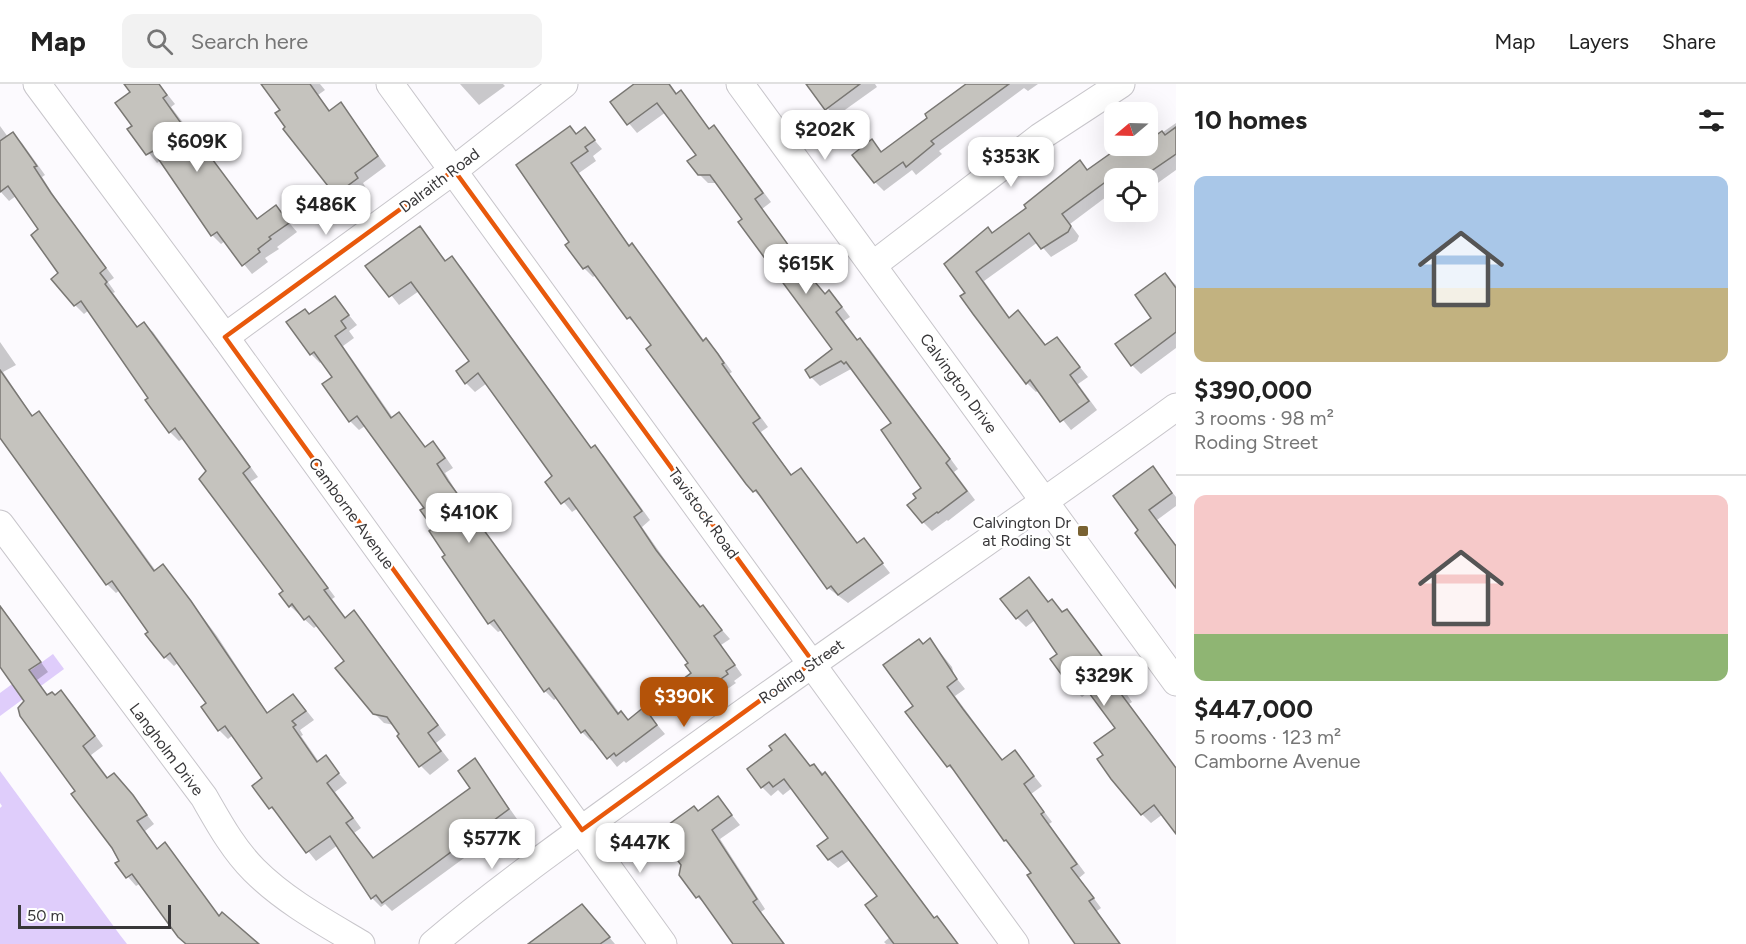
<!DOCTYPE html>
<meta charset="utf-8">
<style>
:root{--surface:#fff;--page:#f2f2f2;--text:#222;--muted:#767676;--line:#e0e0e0;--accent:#b45309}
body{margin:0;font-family:Figtree,sans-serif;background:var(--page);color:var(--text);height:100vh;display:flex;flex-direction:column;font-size:22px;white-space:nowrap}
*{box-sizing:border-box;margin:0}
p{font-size:20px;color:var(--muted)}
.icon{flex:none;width:33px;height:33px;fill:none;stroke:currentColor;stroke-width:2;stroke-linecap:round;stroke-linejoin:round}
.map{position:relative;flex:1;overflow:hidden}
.side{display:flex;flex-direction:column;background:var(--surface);width:570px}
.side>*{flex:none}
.needle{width:39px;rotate:251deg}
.controls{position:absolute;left:1104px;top:18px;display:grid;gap:12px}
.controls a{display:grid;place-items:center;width:54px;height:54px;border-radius:12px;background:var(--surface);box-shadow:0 6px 24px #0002;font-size:30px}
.scale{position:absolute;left:18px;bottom:15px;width:153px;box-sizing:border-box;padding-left:6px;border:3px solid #383739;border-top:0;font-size:16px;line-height:21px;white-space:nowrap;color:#383739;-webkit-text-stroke:4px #fff;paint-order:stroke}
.price{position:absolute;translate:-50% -51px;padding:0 14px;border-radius:12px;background:#fff;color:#222;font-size:20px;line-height:39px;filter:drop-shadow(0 2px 3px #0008)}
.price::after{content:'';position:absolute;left:50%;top:36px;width:18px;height:14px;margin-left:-9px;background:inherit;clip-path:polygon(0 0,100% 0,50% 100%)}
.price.on{background:var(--accent);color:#fff}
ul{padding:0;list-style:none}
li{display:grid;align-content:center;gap:12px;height:318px;padding:0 18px}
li+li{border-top:2px solid var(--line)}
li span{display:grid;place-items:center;height:186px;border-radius:12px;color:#555}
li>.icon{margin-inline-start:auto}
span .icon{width:108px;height:108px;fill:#fffc;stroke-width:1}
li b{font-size:26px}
h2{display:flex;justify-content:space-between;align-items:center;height:72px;padding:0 18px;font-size:26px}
header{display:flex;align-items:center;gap:36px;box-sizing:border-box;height:84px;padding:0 30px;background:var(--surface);border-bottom:2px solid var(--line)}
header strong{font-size:28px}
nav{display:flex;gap:33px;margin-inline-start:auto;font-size:21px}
.search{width:420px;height:54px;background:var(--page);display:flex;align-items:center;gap:15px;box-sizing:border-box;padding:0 21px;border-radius:12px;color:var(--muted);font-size:22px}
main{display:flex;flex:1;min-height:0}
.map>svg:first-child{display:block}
</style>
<header>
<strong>Map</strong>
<div class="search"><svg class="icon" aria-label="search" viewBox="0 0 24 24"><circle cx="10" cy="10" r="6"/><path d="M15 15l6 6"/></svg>Search here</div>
<nav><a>Map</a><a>Layers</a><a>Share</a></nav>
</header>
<main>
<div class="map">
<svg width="1176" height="860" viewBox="0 0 1176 860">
<rect width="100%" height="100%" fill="#fcfafe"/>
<g fill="#dfcdfb">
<path d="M53 570 64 585 0 632V609Z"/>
<path d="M0 687 120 851 127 860H0V724L2 722 0 719Z"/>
</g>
<g fill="#0003">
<path d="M124 0H159L175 20 171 23 258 136 276 123 297 148 277 163 279 165 265 174 268 178 252 190 225 157 221 160 212 151 161 76 157 79 130 46 134 42 131 9Z"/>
<path d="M269 0H320L325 6 318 11 331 28 341 20 386 82 363 99 366 104 345 119 287 44Z"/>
<path d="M460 0H503L505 2 479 21Z"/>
<path d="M637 0H670L678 11 681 8 710 45 713 43 722 52 771 118 762 125 823 209 825 211 829 208 838 217 850 233 844 237 858 257 869 264 958 385 954 388 975 416 948 437 947 436 932 447 923 438 918 415 924 404 893 339 854 288 851 285 820 302 811 293 834 266 718 99H708L699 90 698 71 666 28 637 49 612 19Z"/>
<path d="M808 0H875L877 3 835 33Z"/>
<path d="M968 0H1038L1028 7 1024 4 939 67 942 70 916 91 912 86 884 107 875 98 872 57 883 69Z"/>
<path d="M1176 39V86L1148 106V94H1114V107L1070 140 1079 152 1077 157 1051 173 1038 158 984 197 1010 234 1018 228 1047 262 1057 255 1088 293 1078 300 1097 326 1071 346 1039 306 1036 308 1027 299 946 180 1029 125 1080 78 1089 87 1123 62 1133 69Z"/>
<path d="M0 42 8 53 13 50 22 59 45 91 42 93 59 120 114 194 108 198 115 208 113 209 138 244 144 240 153 248 258 393 250 398 335 513 332 515 346 534 354 528 363 537 446 651 436 659 449 676 430 691 421 682 394 641 384 639 374 629 346 578 318 541 314 544 290 522 285 507 208 387 184 354 179 357 170 348 147 316 150 314 89 226 84 230 75 221 40 146 16 112 9 117 0 107Z"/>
<path d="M570 44 577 51 585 45 602 65 593 72 596 77 579 89 630 163 632 161 641 170 705 258 715 265 727 281 732 288 729 290 768 343 761 348 792 392 800 386 858 460 864 456 890 489 848 519 828 504 778 432 747 399 639 242 628 234 596 191 593 193 584 184 567 161 571 158Z"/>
<path d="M420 144 447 178 452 174 461 183 592 365 595 363 604 372 650 436 642 443 684 503 730 555 721 561 742 591 734 597 736 599 697 626 688 617 693 590 690 579 578 424 572 428 547 398 554 393 487 299 475 308 466 299 471 277 419 207 399 221 368 182Z"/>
<path d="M1165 191 1176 201V264L1141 290 1132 281 1153 234Z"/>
<path d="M335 214 357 241 349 247 354 254 343 262 393 334 399 330 426 364 433 359 442 368 453 384 445 389 456 407 620 630 629 637 644 625 665 650 626 679 624 677 617 683 594 655 591 657 582 648 557 614 554 616 545 607 502 546 498 548 489 539 444 474 447 471 426 424 365 342 359 346 350 337 324 300 334 293 322 277 320 279 311 270 310 232Z"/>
<path d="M0 258 16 281 3 288 33 333 38 329 47 338 156 487 163 482 171 491 217 552 268 630 293 612 302 621 314 636 300 646 303 651 301 652 319 678 325 673 347 699 335 708 361 744 354 749 374 775 472 704 475 676 517 735 392 827 385 820 381 823 372 814 338 761 316 777 280 732 271 724 264 694 233 651 228 655 219 646 208 619 179 578 174 582 165 573 120 506 116 509 107 500 0 352Z"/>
<path d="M1153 384 1176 413V422L1157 436 1176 461V504L1140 447Z"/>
<path d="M1029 495 1050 519 1052 517 1063 529 1067 527 1076 536 1132 618 1129 620 1176 683V748L1163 730 1151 739 1142 730 1105 671 1117 644 1090 607 1082 613 1073 604 1052 575 1059 571 1035 536 1026 543 1017 534Z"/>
<path d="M0 521 48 588 37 596 48 612 55 613 61 608 70 617 103 662 91 671 109 695 123 700 154 740 145 747 158 765 165 760 220 833 259 860H187L141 799 136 802 128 793 26 617 0 580Z"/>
<path d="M930 556 952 583 954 591 965 605 955 612 1003 677 1015 668 1042 702 1031 710 1052 738 1049 740 1085 789 1079 794 1101 824 1097 827 1121 860H1076L1048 822 1050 820 1033 789 959 690 948 682 915 622 924 561Z"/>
<path d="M794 661 811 683 814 681 834 699 935 835 945 843 958 860H886L884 858 890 853 879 812 850 776 838 784 829 776 819 762 830 754 792 704 783 711 778 706 771 712 762 703Z"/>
<path d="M718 714 740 741 720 755 765 825 761 828 785 860H735L707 821 697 813 699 728Z"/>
<path d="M582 821 615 860H530Z"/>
</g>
<g fill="#c5c3be" stroke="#797773" stroke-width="1.5">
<path d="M124 0H159L167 11 163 14 183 42 186 40 257 135 276 121 289 139 269 153 271 155 258 165 260 168 242 182 217 148 211 152 153 67 146 71 127 45 132 42 115 19 130 8Z"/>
<path d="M261 0H310L329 27 341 18 378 72 355 89 358 94 335 111 283 45 285 43 275 29 280 26Z"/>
<path d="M634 0H669L676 10 681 6 709 45 714 41 763 109 755 115 815 198 825 210 829 206 842 223 836 228 857 256 860 254 950 375 946 379 967 407 938 429 937 428 922 439 907 421 916 414 913 410 921 404 881 346 891 339 846 278 844 280 841 277 810 294 805 286 832 265 738 138 742 135 710 91H698L687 77 696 71 657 19 627 41 610 18Z"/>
<path d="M806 0H860L825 26Z"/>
<path d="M966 0H1009L931 57 934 60 906 83 903 78 874 99 852 71 872 55 881 68 927 34 925 30Z"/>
<path d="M570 42 576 50 585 43 595 56 585 63 588 67 571 79 629 162 632 159 703 257 706 254 718 270 724 279 722 280 760 334 753 339 791 391 801 384 857 459 864 454 883 479 838 511 831 502 827 505 756 406 753 408 746 400 697 334 646 265 651 261 630 233 627 235 588 182 583 185 565 161 569 158 516 81Z"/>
<path d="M1176 43V70L1141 94H1111L1062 130 1071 142 1068 148 1041 165 1029 149 976 188 1009 234 1018 226 1045 261 1057 253 1080 283 1070 291 1089 317 1060 338 1030 296 1026 300 973 230 960 212 965 209 944 180 988 143 992 149 1026 124 1024 121 1080 76 1087 86 1121 62H1148V57L1162 47 1165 51Z"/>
<path d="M13 48 37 82 34 83 51 109 106 184 100 189 107 198 105 200 137 243 144 238 237 365 250 383 243 389 328 504 324 506 345 534 354 526 438 641 428 649 441 667 419 683 397 652 399 650 387 633 373 630 335 584 344 577 309 532 304 536 292 520 289 523 279 510 283 507 199 395 206 387 175 344 169 349 145 316 148 314 81 217 74 222 51 195 58 189 31 151 38 145 8 102 0 108V57Z"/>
<path d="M420 142 445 177 452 172 591 364 595 361 642 427 634 433 656 466 700 523 703 521 722 546 714 552 735 581 726 587 728 590 687 618 675 601 691 589 685 581 688 579 569 414 561 420 545 398 552 392 478 289 465 300 456 287 469 277 411 198 389 213 365 182Z"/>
<path d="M1165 189 1176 204V248L1131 282 1115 260 1151 234 1135 211Z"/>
<path d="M335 212 349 231 341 237 346 244 335 252 391 334 399 328 425 363 433 357 445 374 437 380 448 397 618 630 621 627 628 636 644 623 657 641 616 672 614 669 607 675 585 646 581 649 549 604 544 608 494 536 488 540 442 473 445 471 429 447 433 444 420 426 424 424 357 332 349 338 322 300 332 293 314 268 310 271 286 238 305 225 309 230Z"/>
<path d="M0 286 32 332 39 327 154 487 163 480 191 517 267 629 293 610 306 627 292 637 296 641 293 643 317 678 326 671 339 689 327 699 353 734 346 739 373 774 470 704 458 687 475 674 509 725 382 819 376 811 371 815 330 752 306 769 272 723 269 725 252 702 262 694 225 642 218 647 201 623 206 619 170 569 164 574 145 550 148 548 112 497 106 501 0 354Z"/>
<path d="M1153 382 1172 409 1149 426 1176 462V504L1135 449 1138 446 1113 412Z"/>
<path d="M1029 493 1048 518 1052 515 1062 528 1067 525 1107 579 1105 580 1124 608 1121 610 1176 684V750L1154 721 1141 731 1111 695 1097 675 1103 671 1094 659 1115 644 1081 598 1072 605 1050 575 1057 570 1027 526 1016 535 1000 515Z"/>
<path d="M0 522 41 578 29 586 47 611 52 608 55 611 61 606 95 652 83 662 107 694 114 689 133 711 147 731 137 737 157 765 165 758 219 832 222 828 259 860H186L178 853 132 790 126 794 115 779 119 777 112 764 71 710 75 707 20 632 18 624 24 617 0 583Z"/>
<path d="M930 554 957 595 947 603 963 625 1002 676 1015 666 1034 692 1024 700 1044 728 1041 730 1077 780 1071 784 1094 814 1089 817 1120 860H1075L1027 791 1031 789 1006 756 1004 757 950 681 947 683 905 628 913 622 883 581 919 555 923 560Z"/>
<path d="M785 650 810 682 814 680 822 691 825 688 934 834 937 832 958 860H894L865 821 877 812 842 767 828 776 817 762 828 754 784 695 773 703 769 698 761 704 747 685 772 666 769 662Z"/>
<path d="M718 712 732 731 712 746 757 815 753 818 784 860H733L699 812 696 814 679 791 681 781 657 749 694 722 698 727Z"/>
<path d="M582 820 610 853 600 860H528Z"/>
</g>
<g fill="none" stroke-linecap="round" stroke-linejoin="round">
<defs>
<g id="minor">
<path d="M37 0 225 253 663 860"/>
<path d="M390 0 1015 860"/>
<path d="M740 0 1176 598"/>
<path d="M873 181 1040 53 1121 0"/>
<path d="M225 253 454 86 564 0"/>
<path d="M0 440 204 713C219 739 233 765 254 786 285 817 324 838 361 860"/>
<path d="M433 860C505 799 584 744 661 688 831 564 1006 447 1176 323"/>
</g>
</defs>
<use href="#minor" stroke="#c8c6cb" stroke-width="29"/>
<use href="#minor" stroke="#fff" stroke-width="27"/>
</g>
<path fill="none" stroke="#e8590c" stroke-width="4.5" stroke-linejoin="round" d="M454 86 813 578 582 746 225 253Z"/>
<rect fill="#796232" stroke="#fff" stroke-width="2" x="1077" y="441" width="12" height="12" rx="3"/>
<g text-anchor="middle" stroke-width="4.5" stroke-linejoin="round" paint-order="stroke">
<g font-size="16" fill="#383739" stroke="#fff">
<text transform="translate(439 96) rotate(-37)" y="6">Dalraith Road</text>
<text transform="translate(959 299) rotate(54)" y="6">Calvington Drive</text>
<text transform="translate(352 429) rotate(54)" y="6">Camborne Avenue</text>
<text transform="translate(704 429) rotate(54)" y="6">Tavistock Road</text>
<text transform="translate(801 587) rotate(-35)" y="6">Roding Street</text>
<text transform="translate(167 665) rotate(53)" y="6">Langholm Drive</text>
</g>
<g font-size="16" fill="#383739" stroke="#fff" text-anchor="end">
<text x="1071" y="444">Calvington Dr<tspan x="1071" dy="18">at Roding St</tspan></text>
</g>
</g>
</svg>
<div class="controls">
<a><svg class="needle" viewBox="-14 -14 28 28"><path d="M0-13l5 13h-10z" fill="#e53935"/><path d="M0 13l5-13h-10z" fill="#767676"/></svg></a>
<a><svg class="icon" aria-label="locate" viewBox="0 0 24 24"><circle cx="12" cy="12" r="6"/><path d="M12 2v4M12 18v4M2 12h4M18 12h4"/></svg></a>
</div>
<div class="scale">50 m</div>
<b class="price" style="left:825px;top:77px">$202K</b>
<b class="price" style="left:197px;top:89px">$609K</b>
<b class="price" style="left:1011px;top:104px">$353K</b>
<b class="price" style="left:326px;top:152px">$486K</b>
<b class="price" style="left:806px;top:211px">$615K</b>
<b class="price" style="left:469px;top:460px">$410K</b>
<b class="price" style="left:1104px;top:623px">$329K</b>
<b class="price on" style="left:684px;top:644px">$390K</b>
<b class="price" style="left:492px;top:786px">$577K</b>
<b class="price" style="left:640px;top:790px">$447K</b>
</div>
<section class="side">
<h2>10 homes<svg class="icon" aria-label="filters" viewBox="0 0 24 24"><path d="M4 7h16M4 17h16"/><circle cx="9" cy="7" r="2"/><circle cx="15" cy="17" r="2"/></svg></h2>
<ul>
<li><span style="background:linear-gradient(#a9c7e8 60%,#c2b280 0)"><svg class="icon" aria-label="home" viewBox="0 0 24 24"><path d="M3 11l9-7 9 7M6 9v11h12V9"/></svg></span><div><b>$390,000</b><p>3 rooms · 98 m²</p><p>Roding Street</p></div></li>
<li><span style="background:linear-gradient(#f6c9c9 75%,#8fb573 0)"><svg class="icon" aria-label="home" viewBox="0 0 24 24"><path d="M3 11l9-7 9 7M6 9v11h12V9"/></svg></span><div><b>$447,000</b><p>5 rooms · 123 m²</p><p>Camborne Avenue</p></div></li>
</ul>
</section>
</main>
